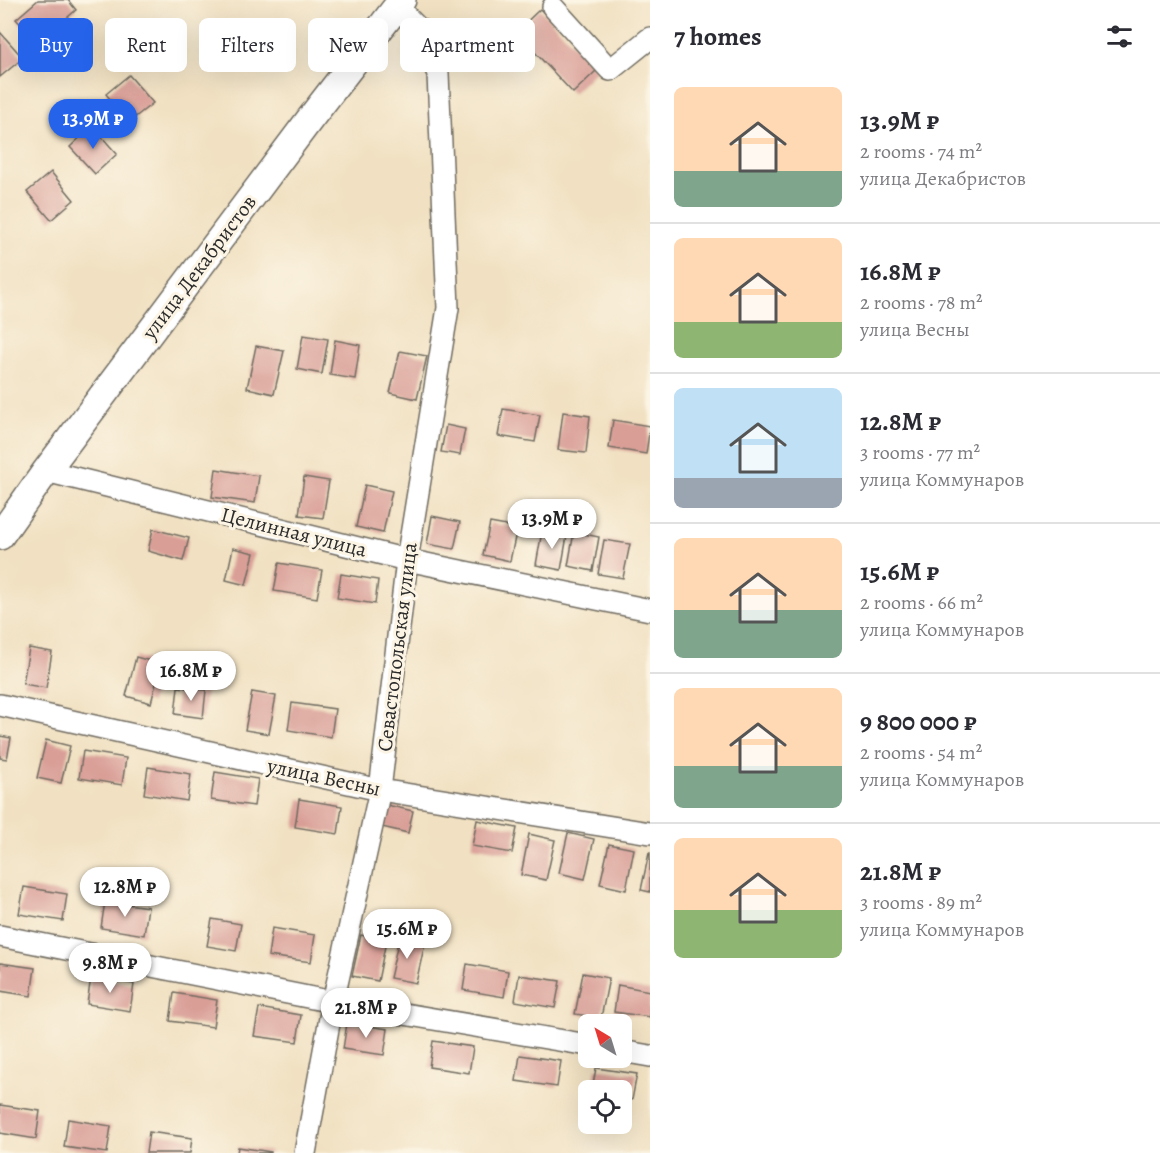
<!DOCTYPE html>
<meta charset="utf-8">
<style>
:root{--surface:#fff;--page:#f2f2f3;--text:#2b2b33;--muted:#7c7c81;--line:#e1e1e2;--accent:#2563eb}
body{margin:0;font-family:Alegreya,serif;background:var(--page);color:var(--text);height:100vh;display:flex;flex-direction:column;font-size:22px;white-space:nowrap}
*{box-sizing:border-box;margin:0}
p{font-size:20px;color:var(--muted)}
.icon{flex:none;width:33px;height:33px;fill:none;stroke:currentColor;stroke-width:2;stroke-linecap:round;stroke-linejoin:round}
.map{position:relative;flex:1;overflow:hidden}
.drawer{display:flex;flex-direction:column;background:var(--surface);width:510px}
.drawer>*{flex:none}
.banner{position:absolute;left:18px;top:18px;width:542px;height:54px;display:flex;gap:12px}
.needle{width:39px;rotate:322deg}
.buttons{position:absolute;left:578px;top:1014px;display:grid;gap:12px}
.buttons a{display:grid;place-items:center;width:54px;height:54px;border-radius:9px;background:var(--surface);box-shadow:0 6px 24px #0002;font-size:30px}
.price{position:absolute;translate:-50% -51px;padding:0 14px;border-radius:21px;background:#fff;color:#222;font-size:20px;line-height:39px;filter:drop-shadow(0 2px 3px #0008)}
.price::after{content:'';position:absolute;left:50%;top:36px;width:18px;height:14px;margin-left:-9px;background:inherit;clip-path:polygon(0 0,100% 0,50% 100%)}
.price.active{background:var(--accent);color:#fff}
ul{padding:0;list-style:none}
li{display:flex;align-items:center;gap:18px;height:150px;padding:0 24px}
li+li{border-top:2px solid var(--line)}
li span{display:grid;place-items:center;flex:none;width:168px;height:120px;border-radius:9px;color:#555}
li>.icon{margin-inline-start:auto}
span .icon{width:72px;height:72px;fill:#fffc;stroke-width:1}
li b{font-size:26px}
h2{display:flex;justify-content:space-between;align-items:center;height:72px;padding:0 24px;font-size:26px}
.chip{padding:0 21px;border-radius:9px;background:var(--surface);box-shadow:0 6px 24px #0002;font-size:21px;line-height:54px}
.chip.active{background:var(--accent);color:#fff}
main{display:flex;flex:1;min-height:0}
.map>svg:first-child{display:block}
</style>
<main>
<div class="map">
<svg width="650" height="1153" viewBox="0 0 650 1153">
<rect width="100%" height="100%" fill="#fcf5e5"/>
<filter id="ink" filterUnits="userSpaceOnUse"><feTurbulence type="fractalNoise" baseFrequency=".0167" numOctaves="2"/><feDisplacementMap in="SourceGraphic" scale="12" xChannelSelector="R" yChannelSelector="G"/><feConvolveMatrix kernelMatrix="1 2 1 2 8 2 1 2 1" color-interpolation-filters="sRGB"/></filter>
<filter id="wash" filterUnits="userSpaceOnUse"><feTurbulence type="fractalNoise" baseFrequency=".008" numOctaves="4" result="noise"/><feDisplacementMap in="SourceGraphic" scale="24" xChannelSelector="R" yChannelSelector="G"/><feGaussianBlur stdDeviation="1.35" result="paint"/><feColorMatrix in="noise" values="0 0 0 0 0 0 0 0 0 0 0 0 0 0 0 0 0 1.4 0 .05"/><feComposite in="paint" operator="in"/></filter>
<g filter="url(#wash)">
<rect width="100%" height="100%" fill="#f1e1c2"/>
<g id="blocks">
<g fill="#d99f97">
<path d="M38 0H68L76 10 38 43 16 19Z"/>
<path d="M540 9 597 70 573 93 516 32Z"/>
<path d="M0 32 23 58 0 77Z"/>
<path d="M129 75 153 103 129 122 106 94Z"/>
<path d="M92 126 117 154 95 174 70 147Z"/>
<path d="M51 172 74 200 51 220 27 192Z"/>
<path d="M303 335 328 339 322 374 297 369Z"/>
<path d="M335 340 360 345 355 379 330 375Z"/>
<path d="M256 346 284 351 274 394 247 388Z"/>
<path d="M400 351 427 356 417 399 390 393Z"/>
<path d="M503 409 540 415 535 442 498 436Z"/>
<path d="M563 412 590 416 586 453 558 450Z"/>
<path d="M613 420 650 426 646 454 609 448Z"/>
<path d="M446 425 465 429 460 455 441 452Z"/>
<path d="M216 469 259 476 255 503 212 497Z"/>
<path d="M304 477 329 481 323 518 299 515Z"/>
<path d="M365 485 392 491 383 533 356 527Z"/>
<path d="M432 516 460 522 454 549 427 544Z"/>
<path d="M490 523 517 528 510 561 483 555Z"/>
<path d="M153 529 189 538 183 561 148 551Z"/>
<path d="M542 531 567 536 561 570 536 565Z"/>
<path d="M574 532 599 537 593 571 568 566Z"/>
<path d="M604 540 630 544 623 578 598 574Z"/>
<path d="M233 548 254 553 246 585 226 580Z"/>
<path d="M279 563 322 570 317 598 274 591Z"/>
<path d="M341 574 378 580 375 604 337 598Z"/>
<path d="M29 648 52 652 46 688 23 684Z"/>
<path d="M136 657 161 664 151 703 126 696Z"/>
<path d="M178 687 206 690 203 718 175 714Z"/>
<path d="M252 692 276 696 269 734 245 730Z"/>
<path d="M292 703 335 709 331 737 288 730Z"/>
<path d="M0 736 11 738 7 759 0 758Z"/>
<path d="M46 740 70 746 61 783 37 778Z"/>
<path d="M83 751 126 758 122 785 79 778Z"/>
<path d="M148 767 191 774 187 801 144 794Z"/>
<path d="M215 772 258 779 254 806 211 800Z"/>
<path d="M299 799 342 806 338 834 295 827Z"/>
<path d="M387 805 413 811 408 833 382 827Z"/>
<path d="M477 820 517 828 512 853 472 846Z"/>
<path d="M568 833 594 839 585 879 559 873Z"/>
<path d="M529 834 555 840 546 880 521 875Z"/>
<path d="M609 844 634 849 626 890 600 884Z"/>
<path d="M649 853H650V892L641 890Z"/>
<path d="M24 887 67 894 63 921 19 914Z"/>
<path d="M105 901 148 907 144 935 101 928Z"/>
<path d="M212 919 241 924 236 951 207 946Z"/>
<path d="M272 928 315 935 311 962 268 956Z"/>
<path d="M361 935 386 941 378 981 352 976Z"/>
<path d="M399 938 425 943 416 983 390 978Z"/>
<path d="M0 963 35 968 31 996 0 991Z"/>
<path d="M467 964 508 971 504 997 463 990Z"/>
<path d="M583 973 609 978 601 1018 575 1014Z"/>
<path d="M519 975 560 981 555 1008 515 1001Z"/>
<path d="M91 977 134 984 130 1011 87 1004Z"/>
<path d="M618 985 650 991V1017L614 1012Z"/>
<path d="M174 993 217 1000 213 1027 170 1021Z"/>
<path d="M259 1008 301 1015 297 1042 254 1036Z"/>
<path d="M347 1023 388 1029 384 1055 343 1049Z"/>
<path d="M433 1041 473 1047 469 1073 429 1067Z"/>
<path d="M520 1055 561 1061 557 1087 516 1081Z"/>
<path d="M596 1068 637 1074 632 1100 621 1098V1090H592Z"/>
<path d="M0 1105 40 1111 36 1139 0 1133Z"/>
<path d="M68 1119 111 1126 107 1153 64 1147Z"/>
<path d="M149 1132 192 1138 190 1153H146Z"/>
<path d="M238 1147 271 1152V1153H237Z"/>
</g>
</g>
</g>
<g filter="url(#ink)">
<use href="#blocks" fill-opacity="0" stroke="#706b60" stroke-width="1.5"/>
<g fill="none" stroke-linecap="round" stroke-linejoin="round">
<defs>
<g id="minor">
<path d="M553 7 610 70 650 38"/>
<path d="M46 471 407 560 650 610"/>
<path d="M0 705 380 790 650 833"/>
<path d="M0 936 333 1002 588 1045"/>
<path d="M621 1051 650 1056"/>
<path d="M305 1153 333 1002 380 790 407 560 448 308 438 74 419 29 396 6"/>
</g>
<path id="major" d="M0 536 46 471 310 119 402 0"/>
</defs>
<use href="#minor" stroke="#706b60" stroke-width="24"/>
<use href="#major" stroke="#706b60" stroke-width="30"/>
<use href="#minor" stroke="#fff" stroke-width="21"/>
<use href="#major" stroke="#fff" stroke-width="27"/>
</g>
</g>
<g text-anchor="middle" stroke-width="6" stroke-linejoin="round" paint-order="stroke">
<g font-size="21" fill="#2b2b2b" stroke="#fcf5e5">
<text transform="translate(199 267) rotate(-53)" y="7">улица Декабристов</text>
<text transform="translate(294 532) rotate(14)" y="7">Целинная улица</text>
<text transform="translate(397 647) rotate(-83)" y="7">Севастопольская улица</text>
<text transform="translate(324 777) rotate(12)" y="7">улица Весны</text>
</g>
</g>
</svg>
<div class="buttons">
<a><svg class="needle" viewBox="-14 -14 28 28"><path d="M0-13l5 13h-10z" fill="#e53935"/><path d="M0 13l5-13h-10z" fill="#7c7c81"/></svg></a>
<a><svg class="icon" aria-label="locate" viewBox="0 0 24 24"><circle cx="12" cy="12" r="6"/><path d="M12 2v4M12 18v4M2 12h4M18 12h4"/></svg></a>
</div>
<b class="price active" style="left:93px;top:150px">13.9M ₽</b>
<b class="price" style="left:552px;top:550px">13.9M ₽</b>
<b class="price" style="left:191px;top:702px">16.8M ₽</b>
<b class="price" style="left:125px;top:918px">12.8M ₽</b>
<b class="price" style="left:407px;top:960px">15.6M ₽</b>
<b class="price" style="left:110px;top:994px">9.8M ₽</b>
<b class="price" style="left:366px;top:1039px">21.8M ₽</b>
<div class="banner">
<a class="chip active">Buy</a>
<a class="chip">Rent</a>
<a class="chip">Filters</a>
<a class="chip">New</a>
<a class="chip">Apartment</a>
</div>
</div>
<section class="drawer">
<h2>7 homes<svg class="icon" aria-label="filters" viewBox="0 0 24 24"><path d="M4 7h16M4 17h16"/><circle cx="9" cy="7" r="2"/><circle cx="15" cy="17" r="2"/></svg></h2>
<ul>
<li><span style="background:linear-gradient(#ffd9b3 70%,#7fa58c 0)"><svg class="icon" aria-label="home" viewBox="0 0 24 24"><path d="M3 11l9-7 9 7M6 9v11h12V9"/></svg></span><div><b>13.9M ₽</b><p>2 rooms · 74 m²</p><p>улица Декабристов</p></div></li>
<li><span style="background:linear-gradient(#ffd9b3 70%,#8fb573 0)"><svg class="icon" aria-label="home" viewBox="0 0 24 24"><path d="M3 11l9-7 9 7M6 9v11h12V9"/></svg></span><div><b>16.8M ₽</b><p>2 rooms · 78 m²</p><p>улица Весны</p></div></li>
<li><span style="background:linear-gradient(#bfe0f5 75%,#9aa5b1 0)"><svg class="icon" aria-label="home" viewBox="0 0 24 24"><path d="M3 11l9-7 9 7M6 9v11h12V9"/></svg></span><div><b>12.8M ₽</b><p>3 rooms · 77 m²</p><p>улица Коммунаров</p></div></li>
<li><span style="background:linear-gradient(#ffd9b3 60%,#7fa58c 0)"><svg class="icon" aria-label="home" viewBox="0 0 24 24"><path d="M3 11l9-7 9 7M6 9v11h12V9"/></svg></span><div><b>15.6M ₽</b><p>2 rooms · 66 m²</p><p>улица Коммунаров</p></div></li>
<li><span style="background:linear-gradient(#ffd9b3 65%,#7fa58c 0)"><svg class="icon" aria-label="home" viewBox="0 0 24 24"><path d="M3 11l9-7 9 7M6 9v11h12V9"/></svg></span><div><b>9 800 000 ₽</b><p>2 rooms · 54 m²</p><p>улица Коммунаров</p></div></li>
<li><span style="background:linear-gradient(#ffd9b3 60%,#8fb573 0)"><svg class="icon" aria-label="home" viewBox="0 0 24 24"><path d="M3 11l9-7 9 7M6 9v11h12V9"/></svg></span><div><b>21.8M ₽</b><p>3 rooms · 89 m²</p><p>улица Коммунаров</p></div></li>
</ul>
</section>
</main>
